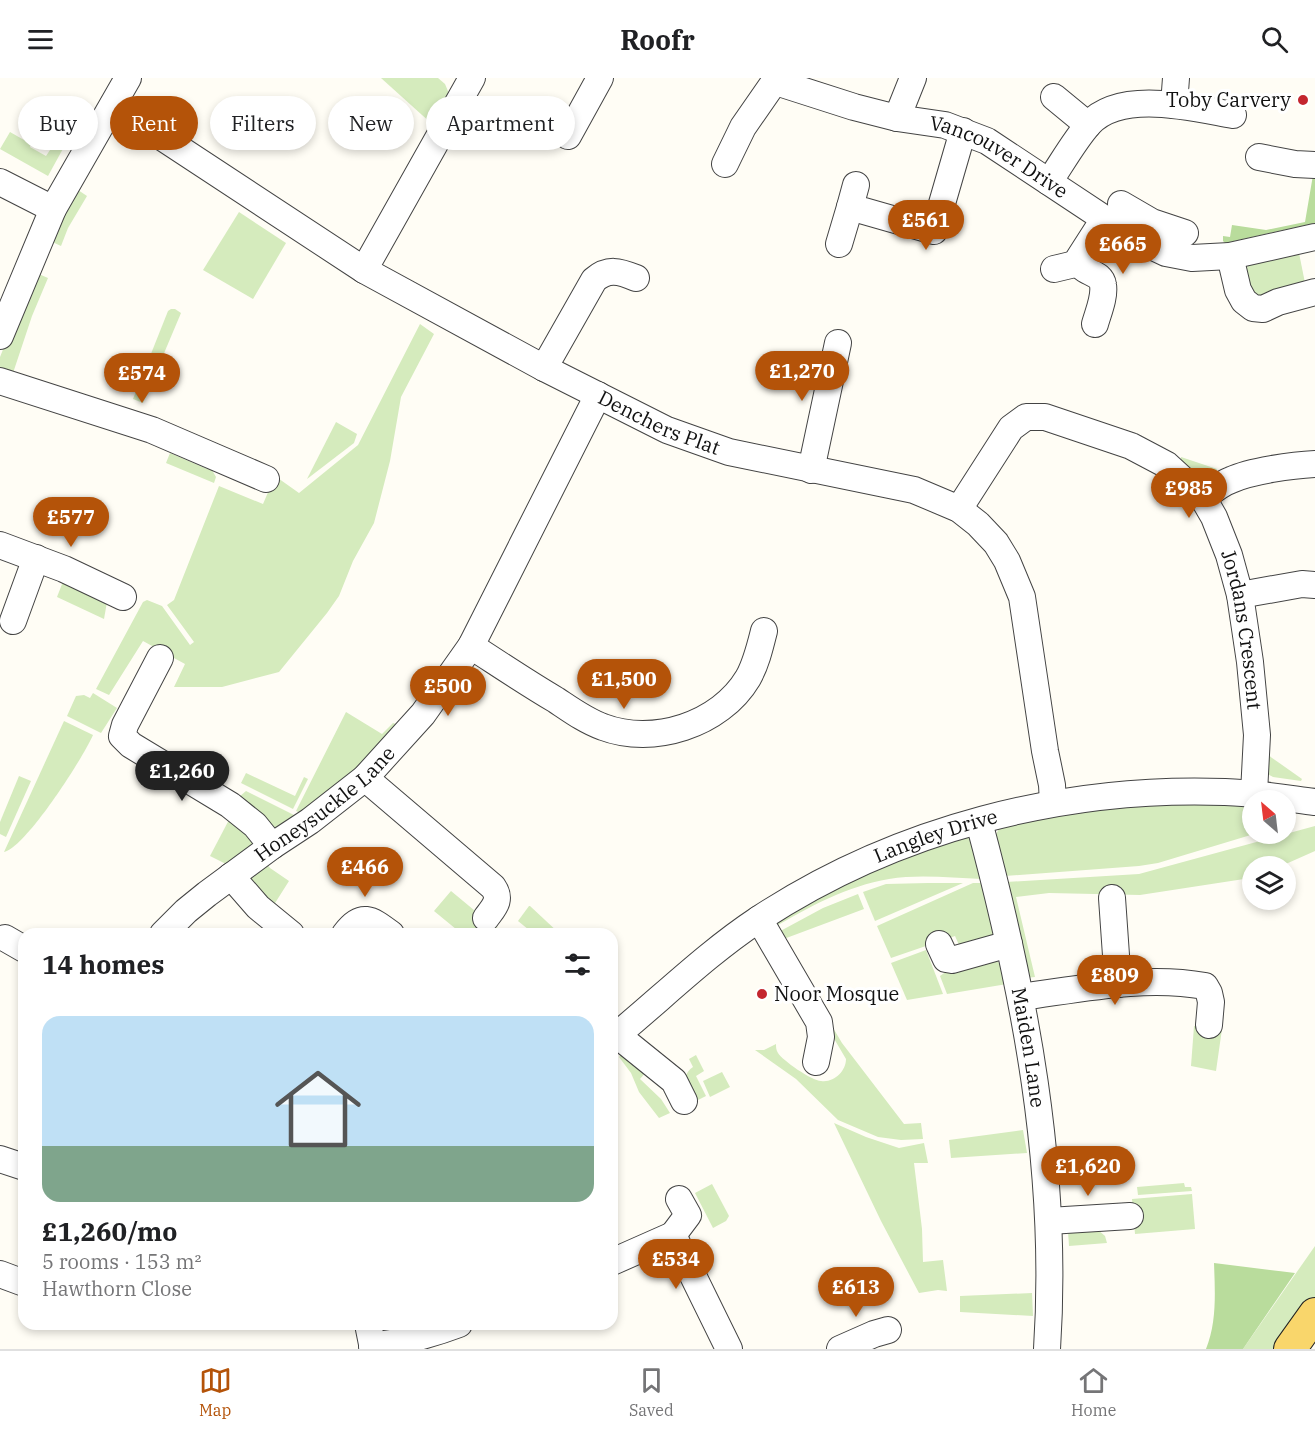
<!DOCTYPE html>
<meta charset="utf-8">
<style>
:root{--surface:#fff;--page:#f2f2f2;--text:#202124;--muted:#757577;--line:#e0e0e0;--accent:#b45309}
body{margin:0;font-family:"IBM Plex Serif",serif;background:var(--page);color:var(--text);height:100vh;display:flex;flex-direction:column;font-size:22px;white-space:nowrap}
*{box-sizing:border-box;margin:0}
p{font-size:20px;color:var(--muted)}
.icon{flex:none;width:33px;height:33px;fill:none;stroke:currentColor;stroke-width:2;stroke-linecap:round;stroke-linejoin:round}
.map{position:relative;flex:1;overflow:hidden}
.panel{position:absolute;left:18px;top:850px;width:600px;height:402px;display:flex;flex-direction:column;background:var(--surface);border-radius:18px;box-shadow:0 3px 9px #0003}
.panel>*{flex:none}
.guide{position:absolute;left:18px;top:18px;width:600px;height:54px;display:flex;gap:12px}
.needle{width:39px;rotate:332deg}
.tools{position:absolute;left:1242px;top:712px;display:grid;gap:12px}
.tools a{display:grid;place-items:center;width:54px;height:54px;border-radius:50%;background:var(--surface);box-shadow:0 3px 9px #0003;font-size:30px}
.price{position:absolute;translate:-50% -51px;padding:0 14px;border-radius:21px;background:var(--accent);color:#fff;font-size:20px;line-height:39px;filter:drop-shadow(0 2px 3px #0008)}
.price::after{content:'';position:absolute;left:50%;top:36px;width:18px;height:14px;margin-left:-9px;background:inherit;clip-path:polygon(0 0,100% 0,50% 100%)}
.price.selected{background:#222;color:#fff}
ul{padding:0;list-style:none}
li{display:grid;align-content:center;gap:12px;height:318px;padding:0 24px}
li+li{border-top:2px solid var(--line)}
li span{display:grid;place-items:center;height:186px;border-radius:18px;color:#555}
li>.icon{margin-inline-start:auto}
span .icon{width:108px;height:108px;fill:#fffc;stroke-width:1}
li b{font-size:26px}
h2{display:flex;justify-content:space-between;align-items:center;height:72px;padding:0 24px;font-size:26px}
.tag{padding:0 21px;border-radius:27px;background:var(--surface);box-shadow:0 3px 9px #0003;font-size:21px;line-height:54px}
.tag.selected{background:var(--accent);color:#fff}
header{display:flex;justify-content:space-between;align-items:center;height:78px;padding:0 24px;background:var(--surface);font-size:27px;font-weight:700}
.tab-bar{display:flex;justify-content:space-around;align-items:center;height:84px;border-top:2px solid var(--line);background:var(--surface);font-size:16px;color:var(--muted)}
.tab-bar a{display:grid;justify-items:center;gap:3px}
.tab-bar .selected{color:var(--accent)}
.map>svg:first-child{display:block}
</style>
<header><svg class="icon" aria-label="menu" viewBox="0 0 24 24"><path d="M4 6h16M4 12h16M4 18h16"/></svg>Roofr<svg class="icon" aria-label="search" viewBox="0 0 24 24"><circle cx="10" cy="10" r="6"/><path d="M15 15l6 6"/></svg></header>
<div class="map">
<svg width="1315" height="1271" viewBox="0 0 1315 1271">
<rect width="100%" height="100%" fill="#fffdf5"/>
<g fill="#d5ebbd">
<path d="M381 0H438L445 6 450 18 432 46Z"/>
<path d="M10 54 31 66 30 69 46 78 56 63 65 67 48 98 0 71Z"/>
<path d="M75 110 87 118 68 150 61 168 48 162Z"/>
<path d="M239 134 286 165 253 221 203 192Z"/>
<path d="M1299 175 1305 205 1261 219C1248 215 1244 199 1248 186Z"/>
<path d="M34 194 48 200 32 238 11 301 0 292V279Z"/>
<path d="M171 231H175L181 235 143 325 133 321 168 233Z"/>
<path d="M420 246 434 256 401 319 390 383 374 445 353 483 339 518 327 535 279 594 222 609H174L185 586 143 563 109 617 96 611 143 524 147 522 162 528 190 567 194 564 167 527 174 522 219 408 263 426 275 398 299 415 358 367Z"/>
<path d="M336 344 357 356 354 365 307 401Z"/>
<path d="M170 375 205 390 212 392 216 399 214 405 166 385Z"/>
<path d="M1181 379 1217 391 1213 401C1199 405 1190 393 1180 384Z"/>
<path d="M64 501 107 524 104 541 57 519Z"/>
<path d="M93 615 117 630 101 655 67 638 76 618 84 617 90 620Z"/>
<path d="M346 634 382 656 393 645 402 648 307 738 296 733Z"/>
<path d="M64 643 93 657C83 680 26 769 4 774Z"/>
<path d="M1268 677 1302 701 1301 703 1273 699 1266 695Z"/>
<path d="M246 695 295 718 304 699 308 701 293 731 241 705Z"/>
<path d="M19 698 31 703 6 759 0 756V744Z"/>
<path d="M246 713 300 740 279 756 239 719Z"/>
<path d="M1173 723 1252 727V756H1254L1158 785 1139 788 1005 798 994 760 1001 747 1050 734Z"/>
<path d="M231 738 256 768 230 788 210 778Z"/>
<path d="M1315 748V773L1279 789H1252V809L1249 812 1244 801 1140 817 1049 815 1016 819 1035 899 1025 900 1006 804 1139 796Z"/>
<path d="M969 758 973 766 982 801C952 800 919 796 889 801 847 808 809 829 773 850L770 845 885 783Z"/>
<path d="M267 786 270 790 289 803 270 833 250 803 251 798Z"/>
<path d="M928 805H963L875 843 863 814 886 806Z"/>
<path d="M973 805H984L996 858 959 867 955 858 891 880 877 848Z"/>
<path d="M451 813 492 847 502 852 498 856H462L434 833Z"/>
<path d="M858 816 864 831 781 862 842 965 904 1046 921 1045 923 1061 901 1062 878 1059 838 1042 796 1001 755 972H764L776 966C776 969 776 972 778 975 782 982 812 1003 821 1003 834 1005 846 993 846 981L773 857 823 830Z"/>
<path d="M529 828H530L560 856H534L518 843Z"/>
<path d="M926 872 943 916 907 922 891 885Z"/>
<path d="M996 882 1002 888 1007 906 947 916 940 898C955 886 977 885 996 882Z"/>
<path d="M1194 948 1222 951 1216 993 1191 988Z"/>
<path d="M623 973 646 994 640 1001 661 1021 670 1035 659 1040 639 1014 631 995 619 979Z"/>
<path d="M696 977 704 993 696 998 706 1018 692 1025C688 1013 679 998 693 989L689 981Z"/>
<path d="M722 994 730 1009 710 1019 703 1003Z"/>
<path d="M834 1045 866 1059 899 1070 924 1065 928 1085H914L922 1151 923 1184 943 1182 947 1213 938 1212 919 1215 881 1143Z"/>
<path d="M1023 1052 1027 1075 951 1080 949 1062Z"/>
<path d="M1184 1105 1185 1109H1191L1192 1113 1138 1117 1137 1109Z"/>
<path d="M712 1106 729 1138 726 1143 713 1150 695 1115Z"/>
<path d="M1192 1116 1195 1151 1135 1156 1132 1121Z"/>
<path d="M1098 1152 1105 1158 1107 1165 1069 1168 1068 1153Z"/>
<path d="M1315 1168V1220L1278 1271H1243Z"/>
<path d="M1032 1215 1033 1238 960 1234V1218Z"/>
</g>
<g fill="#b9dc9c">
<path d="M1313 97H1315V145L1225 165 1223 163V158L1230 159 1232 147 1266 152 1305 144Z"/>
<path d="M1214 1185 1295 1195 1243 1271H1206C1217 1244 1215 1214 1214 1185Z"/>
</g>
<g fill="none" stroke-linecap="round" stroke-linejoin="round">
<defs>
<g id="minor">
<path id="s1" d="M776 4 854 29 897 40 945 47 987 63 1132 159 1166 175 1192 180 1230 178 1315 159"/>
<path d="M1054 19 1088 47"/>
<path id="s2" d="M113 27 364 192 544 290 667 352 729 374 914 412 959 431 978 446 996 465 1007 483 1022 519 1045 673 1052 707 1053 725"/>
<path d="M1174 27 1176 0"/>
<path d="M897 40 913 0"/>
<path d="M568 58 600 0"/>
<path d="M1259 79 1295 86 1315 87"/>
<path d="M725 86 743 49 777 0"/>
<path d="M0 104 53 131"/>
<path d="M1049 104C1062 85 1074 63 1089 46 1121 11 1193 30 1233 37"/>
<path d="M856 107 850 129 934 153 963 53"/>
<path d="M1121 126 1152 144 1185 155"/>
<path d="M839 166 850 129"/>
<path d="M1230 178 1238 212 1244 223 1253 230 1263 231 1278 224 1315 214"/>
<path d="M1054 191 1079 185"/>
<path d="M364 192 472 0"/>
<path d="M1095 246C1098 235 1105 219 1103 207 1101 192 1078 196 1079 180L1104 141"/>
<path d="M0 258 53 131 128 0"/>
<path d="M544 290 594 202C608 190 619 193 636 200"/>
<path d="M0 303 152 352 266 401"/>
<path d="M811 392 838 265"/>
<path d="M1203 420C1212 413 1220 406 1231 402 1250 393 1293 387 1315 386"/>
<path id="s3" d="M959 431 1011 350 1026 339H1045L1131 368 1167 387 1203 420 1214 439 1229 477 1240 517 1250 584 1257 657 1254 715"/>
<path d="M0 467 64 491 123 519"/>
<path d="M1240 517 1302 506 1315 507"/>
<path d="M13 543 36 480"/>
<path d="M471 568C499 586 527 605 556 622 571 632 586 643 603 649 653 668 720 647 748 600 756 586 760 569 764 553"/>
<path d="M160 580 125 647 122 658 131 667 230 727 255 747 272 768"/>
<path d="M365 700 493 809C502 822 494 829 486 840"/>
<path id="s4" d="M979 744C1025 915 1059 1092 1047 1271"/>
<path d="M231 798 258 829 291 856"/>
<path d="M1112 820 1118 906"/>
<path d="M759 841 819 944 821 959 816 984"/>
<path id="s5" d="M163 856 186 833 207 816 272 768 310 743 365 700 423 636 471 568 598 317"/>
<path d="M345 856C362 833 372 842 391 856"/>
<path d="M5 860 24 871"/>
<path d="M939 866 946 881 952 882 1009 866"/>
<path d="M1021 919C1081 911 1144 897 1205 908L1209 915 1211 924 1209 947"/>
<path d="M617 957 674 1003 684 1023"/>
<path id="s6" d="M612 961C661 921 706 876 759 841 896 751 1063 708 1225 714 1255 715 1285 720 1315 724"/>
<path d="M0 1081 24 1089"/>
<path d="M1049 1143 1130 1138"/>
<path d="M673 1157 688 1137 679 1121"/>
<path d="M612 1184 673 1157 729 1271"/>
<path d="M0 1196 24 1205"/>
<path d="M368 1246 373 1271"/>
<path d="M372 1268C403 1264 430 1257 459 1246"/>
<path d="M840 1271 874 1256 888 1252"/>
</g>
<path id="major" d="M1290 1271 1315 1236"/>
</defs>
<use href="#minor" stroke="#444" stroke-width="28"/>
<use href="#major" stroke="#222" stroke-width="34"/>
<use href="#minor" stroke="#fff" stroke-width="26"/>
<use href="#major" stroke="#f9d66b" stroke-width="32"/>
</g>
<g fill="#c4262e" stroke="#fff" stroke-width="2">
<circle cx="1303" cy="22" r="6"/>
<circle cx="762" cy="916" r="6"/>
</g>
<g text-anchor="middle" stroke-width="6" stroke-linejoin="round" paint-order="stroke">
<g font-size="20" fill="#111" stroke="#fff" text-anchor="end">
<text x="1291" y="29">Toby Carvery</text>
<text x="774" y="923" text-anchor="start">Noor Mosque</text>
</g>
<g font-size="20" fill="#111" stroke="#fff">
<text dy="7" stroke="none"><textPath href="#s1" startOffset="237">Vancouver Drive</textPath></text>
<text dy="7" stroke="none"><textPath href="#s2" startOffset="633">Denchers Plat</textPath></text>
<text dy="7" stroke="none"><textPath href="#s3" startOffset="453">Jordans Crescent</textPath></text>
<text dy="7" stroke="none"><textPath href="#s5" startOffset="208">Honeysuckle Lane</textPath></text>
<text dy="7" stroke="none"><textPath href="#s6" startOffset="386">Langley Drive</textPath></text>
<text dy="7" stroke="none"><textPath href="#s4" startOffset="231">Maiden Lane</textPath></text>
</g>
</g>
</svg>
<div class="tools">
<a><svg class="needle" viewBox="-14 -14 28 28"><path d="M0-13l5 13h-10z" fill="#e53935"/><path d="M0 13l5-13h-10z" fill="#757577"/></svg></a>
<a><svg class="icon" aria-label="layers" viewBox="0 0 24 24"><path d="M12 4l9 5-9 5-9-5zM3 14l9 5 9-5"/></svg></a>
</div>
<b class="price" style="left:926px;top:173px">£561</b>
<b class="price" style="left:1123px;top:197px">£665</b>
<b class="price" style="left:802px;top:324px">£1,270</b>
<b class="price" style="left:142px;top:326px">£574</b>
<b class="price" style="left:1189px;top:441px">£985</b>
<b class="price" style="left:71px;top:470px">£577</b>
<b class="price" style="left:624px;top:632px">£1,500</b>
<b class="price" style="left:448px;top:639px">£500</b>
<b class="price selected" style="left:182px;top:724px">£1,260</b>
<b class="price" style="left:365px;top:820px">£466</b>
<b class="price" style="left:1115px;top:928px">£809</b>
<b class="price" style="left:1088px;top:1119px">£1,620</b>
<b class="price" style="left:676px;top:1212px">£534</b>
<b class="price" style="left:856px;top:1240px">£613</b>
<div class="guide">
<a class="tag">Buy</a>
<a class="tag selected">Rent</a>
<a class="tag">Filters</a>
<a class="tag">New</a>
<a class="tag">Apartment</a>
</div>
<section class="panel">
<h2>14 homes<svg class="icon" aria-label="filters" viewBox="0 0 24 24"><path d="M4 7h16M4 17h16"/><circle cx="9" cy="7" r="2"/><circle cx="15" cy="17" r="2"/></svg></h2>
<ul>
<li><span style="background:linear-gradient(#bfe0f5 70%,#7fa58c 0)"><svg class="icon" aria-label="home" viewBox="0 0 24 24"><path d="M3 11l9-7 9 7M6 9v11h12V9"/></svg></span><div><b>£1,260/mo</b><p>5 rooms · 153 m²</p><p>Hawthorn Close</p></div></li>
</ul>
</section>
</div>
<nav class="tab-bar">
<a class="selected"><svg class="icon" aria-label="map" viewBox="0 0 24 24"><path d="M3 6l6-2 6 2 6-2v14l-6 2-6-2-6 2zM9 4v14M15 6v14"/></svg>Map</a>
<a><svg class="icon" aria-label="saved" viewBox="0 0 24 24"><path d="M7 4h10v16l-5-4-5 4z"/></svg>Saved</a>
<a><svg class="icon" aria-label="home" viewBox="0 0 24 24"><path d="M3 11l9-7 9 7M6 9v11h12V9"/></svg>Home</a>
</nav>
